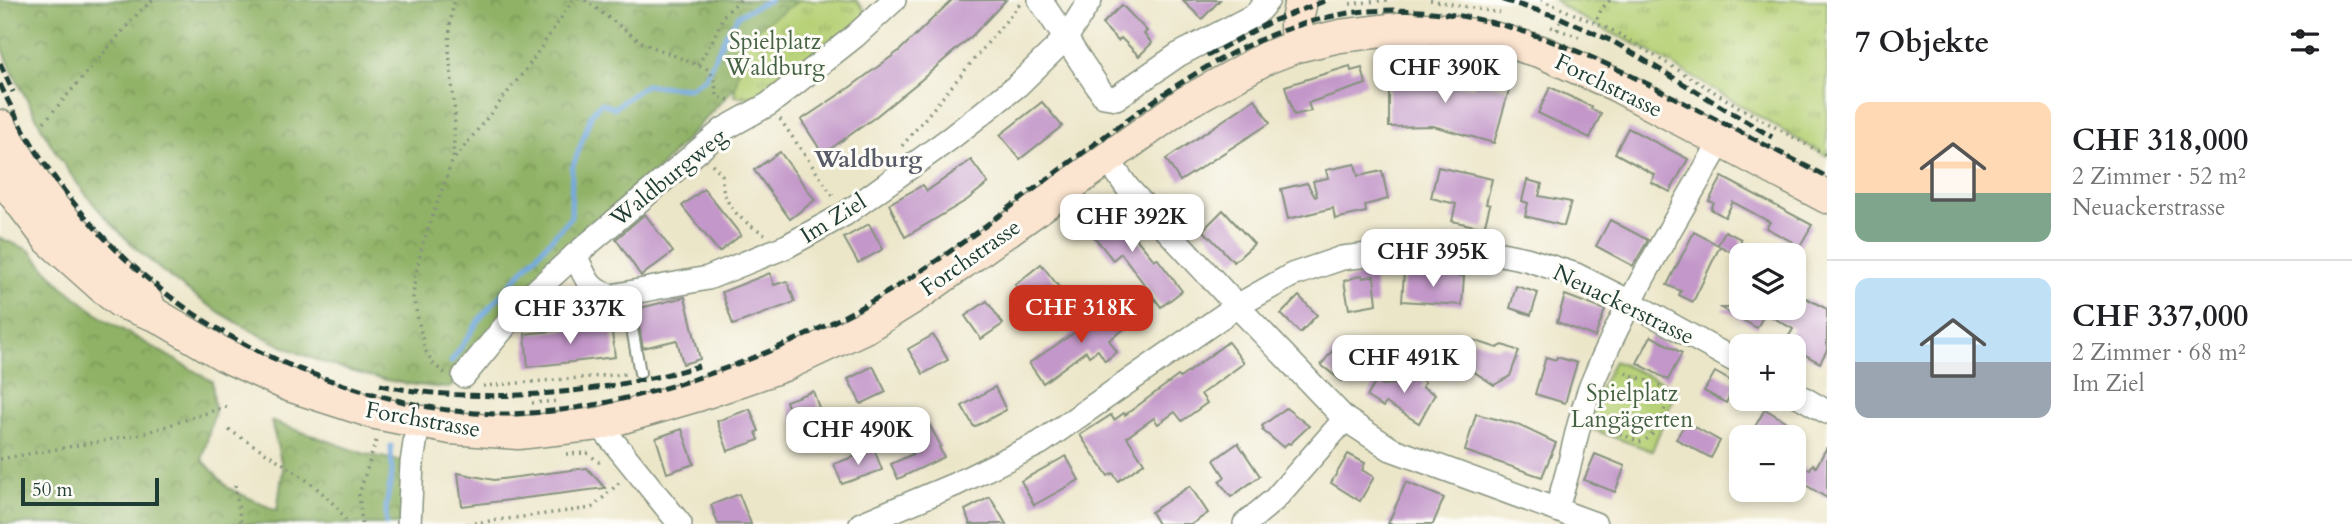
<!DOCTYPE html>
<html lang="de">
<meta charset="utf-8">
<style>
:root{--surface:#fff;--page:#f6f6f6;--text:#202124;--muted:#757577;--line:#e0e0e0;--accent:#c8321e}
body{margin:0;font-family:Cardo,serif;background:var(--page);color:var(--text);height:100vh;display:flex;flex-direction:column;font-size:26px;white-space:nowrap}
*{box-sizing:border-box;margin:0}
p{font-size:23px;color:var(--muted)}
.icon{flex:none;width:38px;height:38px;fill:none;stroke:currentColor;stroke-width:2;stroke-linecap:round;stroke-linejoin:round}
.map{position:relative;flex:1;overflow:hidden}
.sheet{display:flex;flex-direction:column;background:var(--surface);width:525px}
.sheet>*{flex:none}
.fabs{position:absolute;left:1729px;top:243px;display:grid;gap:14px}
.fabs a{display:grid;place-items:center;width:77px;height:77px;border-radius:14px;background:var(--surface);box-shadow:0 4px 10px #0003;font-size:35px}
.scale{position:absolute;left:21px;bottom:18px;width:138px;box-sizing:border-box;padding-left:7px;border:4px solid #1f3d34;border-top:0;font-size:19px;line-height:24px;white-space:nowrap;color:#1f3d34;-webkit-text-stroke:5px #fdfcf7;paint-order:stroke}
.price{position:absolute;translate:-50% -60px;padding:0 16px;border-radius:14px;background:#fff;color:#222;font-size:23px;line-height:46px;filter:drop-shadow(0 2px 4px #0008)}
.price::after{content:'';position:absolute;left:50%;top:42px;width:21px;height:16px;margin-left:-10px;background:inherit;clip-path:polygon(0 0,100% 0,50% 100%)}
.price.active{background:var(--accent);color:#fff}
ul{padding:0;list-style:none}
li{display:flex;align-items:center;gap:21px;height:175px;padding:0 28px}
li+li{border-top:2px solid var(--line)}
li span{display:grid;place-items:center;flex:none;width:196px;height:140px;border-radius:14px;color:#555}
li>.icon{margin-inline-start:auto}
span .icon{width:84px;height:84px;fill:#fffc;stroke-width:1}
li b{font-size:30px}
h2{display:flex;justify-content:space-between;align-items:center;height:84px;padding:0 28px;font-size:30px}
main{display:flex;flex:1;min-height:0}
.map>svg:first-child{display:block}
</style>
<main>
<div class="map">
<svg width="1827" height="524" viewBox="0 0 1827 524">
<defs>
<pattern id="forest-crowns" width="20" height="18" patternUnits="userSpaceOnUse" patternTransform="scale(1.75)"><rect width="20" height="18" fill="#90b266"/><path d="M2 6a3 3 0 1 1 6 0M12 15a3 3 0 1 1 6 0" fill="none" stroke="#759255"/></pattern>
<pattern id="park-tufts" width="24" height="20" patternUnits="userSpaceOnUse" patternTransform="scale(1.75)"><rect width="24" height="20" fill="#b6d075"/><path d="M3 7l-1-3M5 7V3M7 7l1-3M15 17l-1-3M17 17v-4M19 17l1-3" fill="none" stroke="#93aa61"/></pattern>
</defs>
<rect width="100%" height="100%" fill="#fdfcf7"/>
<filter id="ink" filterUnits="userSpaceOnUse"><feTurbulence type="fractalNoise" baseFrequency=".0143" numOctaves="2"/><feDisplacementMap in="SourceGraphic" scale="14" xChannelSelector="R" yChannelSelector="G"/><feConvolveMatrix kernelMatrix="1 2 1 2 8 2 1 2 1" color-interpolation-filters="sRGB"/></filter>
<filter id="wash" filterUnits="userSpaceOnUse"><feTurbulence type="fractalNoise" baseFrequency=".00686" numOctaves="4" result="noise"/><feDisplacementMap in="SourceGraphic" scale="28" xChannelSelector="R" yChannelSelector="G"/><feGaussianBlur stdDeviation="1.57" result="paint"/><feColorMatrix in="noise" values="0 0 0 0 0 0 0 0 0 0 0 0 0 0 0 0 0 1.4 0 .05"/><feComposite in="paint" operator="in"/></filter>
<g filter="url(#wash)">
<rect width="100%" height="100%" fill="#ece6c9"/>
<g fill="url(#forest-crowns)" stroke="#58784d" stroke-width="2">
<path d="M0 0H836L778 41 464 376 448 388C280 378 110 265 35 115 23 91 6 64 0 37 0 26 0 12 0 0Z"/>
<path d="M0 238 29 250 61 285 104 319 212 381 215 411 202 459 228 488 277 511 283 469 271 421 365 454 412 463 409 524H0Z"/>
</g>
<g fill="url(#park-tufts)" stroke="#6a8654" stroke-width="2">
<path d="M800 0H856L868 14 765 98 734 96 744 37Z"/>
<path d="M1554 0H1827V156C1768 123 1712 88 1654 54 1621 35 1584 23 1554 0Z"/>
<path d="M1614 361 1677 388 1652 451 1588 428 1598 392Z"/>
</g>
<g fill="none" stroke-linecap="round" stroke-linejoin="round">
<g stroke="#70a7de" stroke-width="5">
<path d="M451 362 482 316 571 217 572 169 592 113 601 103 614 108 645 85 689 88 705 78 727 32 740 14 770 0"/>
<path d="M386 524V507L392 473 391 446"/>
</g>
</g>
<g id="blocks">
<g fill="#c397c9">
<path d="M952 0H1006L973 35 921 80 874 118 823 154 801 120 849 88 899 51Z"/>
<path d="M1182 0H1220L1202 19Z"/>
<path d="M1122 5 1147 31 1144 34 1152 43 1139 56 1121 38 1118 41 1102 24Z"/>
<path d="M1350 66 1351 71 1362 68 1366 84 1308 103 1311 111 1294 115 1285 86Z"/>
<path d="M1389 70H1424V80L1474 88 1475 80 1509 90 1494 143 1433 126 1389 127Z"/>
<path d="M1550 87 1592 107 1591 109 1601 114 1590 138 1538 113Z"/>
<path d="M1255 99 1270 123 1180 181 1166 159Z"/>
<path d="M1042 102 1062 126 1020 159 1000 135Z"/>
<path d="M1628 128 1688 159 1670 192 1651 182 1655 175 1615 153Z"/>
<path d="M780 152 815 200 790 219 754 170Z"/>
<path d="M971 160 988 183 967 200 905 237 889 204 923 185 927 191Z"/>
<path d="M1355 164 1358 176 1382 171 1388 199 1365 205 1366 212 1335 219 1333 208 1288 219 1281 189 1307 183 1315 197 1317 196 1313 181 1328 178 1326 170Z"/>
<path d="M1438 167 1492 179 1486 204 1490 205 1484 228 1452 221 1456 204 1431 198Z"/>
<path d="M1722 177 1812 225 1800 246 1766 228 1770 222 1733 202 1725 217 1711 209 1714 203 1709 201Z"/>
<path d="M1527 180 1542 184 1539 196 1571 202 1564 226 1525 216 1528 203 1522 201Z"/>
<path d="M704 189 741 235 719 252 682 206Z"/>
<path d="M1107 204 1154 260 1157 258 1182 291 1161 307 1121 253 1113 260 1083 223Z"/>
<path d="M1223 210 1254 244 1234 262 1203 230Z"/>
<path d="M645 214 673 252 641 276 616 239Z"/>
<path d="M1610 220 1648 240 1633 266 1596 246Z"/>
<path d="M869 224 883 249 858 263 844 238Z"/>
<path d="M1725 231 1741 239V257L1720 246 1693 302 1679 295 1681 291 1667 285 1694 232 1718 245Z"/>
<path d="M1041 264 1059 287 1033 308 1015 285Z"/>
<path d="M770 273 774 285 787 281 795 302 733 325 722 292Z"/>
<path d="M1404 273 1464 276 1462 305 1402 301Z"/>
<path d="M1362 275 1363 278 1374 276 1377 304 1349 309 1344 281Z"/>
<path d="M1516 286 1538 293 1531 315 1510 308Z"/>
<path d="M1565 295 1605 310 1595 337 1557 322Z"/>
<path d="M1299 296 1317 315 1300 333 1281 314Z"/>
<path d="M685 297 700 359 683 364 677 340 643 348 636 309Z"/>
<path d="M1806 298 1827 309V350L1820 363 1794 349V346L1784 344 1793 329 1765 313 1757 328 1721 308H1800Z"/>
<path d="M987 301 1003 324 981 339 965 316Z"/>
<path d="M1113 307 1127 327 1109 340 1117 352 1105 361 1098 350 1089 356 1086 351 1043 383 1029 363Z"/>
<path d="M611 325 615 357 528 367 525 334Z"/>
<path d="M933 335 948 360 923 374 908 349Z"/>
<path d="M1651 336 1682 353 1668 380 1637 363Z"/>
<path d="M1473 340 1497 348 1503 345 1519 351 1510 376 1494 385 1473 371 1475 364 1468 361Z"/>
<path d="M1228 342 1244 363 1201 394 1207 403 1182 421 1175 412 1158 424 1154 418 1127 437 1144 463 1118 481 1113 473 1108 476 1080 435 1111 415 1114 420 1124 413 1125 415 1178 376 1180 378Z"/>
<path d="M1337 345 1358 361 1342 381 1321 365Z"/>
<path d="M1546 357 1556 360 1557 357 1577 363 1565 403 1535 394Z"/>
<path d="M1397 365 1425 382 1422 387 1435 394 1419 423 1386 403 1383 407 1367 397 1376 381 1382 385 1395 384Z"/>
<path d="M873 366 886 392 861 404 848 379Z"/>
<path d="M1715 372 1736 384 1726 403 1704 391Z"/>
<path d="M995 387 1006 410 974 427 962 406Z"/>
<path d="M813 391 823 419 796 429 786 401Z"/>
<path d="M1286 408 1309 426 1290 444 1288 443 1283 447 1262 430 1264 429 1262 426Z"/>
<path d="M750 409 759 431 756 432 759 440 728 451 717 421Z"/>
<path d="M1765 409 1795 427 1789 438H1762L1752 432Z"/>
<path d="M1476 414 1516 424 1556 443 1542 477 1465 451Z"/>
<path d="M1686 422 1720 441 1711 458 1676 439Z"/>
<path d="M929 424 941 446 939 447 944 457 898 479 891 464 913 454 904 437Z"/>
<path d="M682 429 694 464 667 473 656 438Z"/>
<path d="M1238 443 1260 476 1231 497 1219 481 1225 477 1214 460Z"/>
<path d="M1827 447V498L1804 484 1794 483V477L1800 468 1810 469 1813 464 1816 467Z"/>
<path d="M874 449 882 470 842 484 834 464Z"/>
<path d="M1348 454 1365 463 1362 470 1374 477 1360 501 1331 483Z"/>
<path d="M1595 454 1625 466 1615 492 1584 480Z"/>
<path d="M1066 456 1079 480 1034 505 1021 481Z"/>
<path d="M587 468 605 488 462 506 458 473 494 480Z"/>
<path d="M1406 482 1444 498 1433 524H1388Z"/>
<path d="M1190 486 1208 513 1192 524H1158L1151 512Z"/>
<path d="M739 494 751 524H718L711 505Z"/>
<path d="M990 497 1006 524H970L965 510Z"/>
</g>
</g>
</g>
<g filter="url(#ink)">
<use href="#blocks" fill-opacity="0" stroke="#86927e" stroke-width="2"/>
<g fill="none" stroke-linecap="round" stroke-linejoin="round">
<defs>
<path id="lane" d="M626 295 640 373"/>
<g id="street">
<path d="M1040 0 1104 96 1116 98 1178 55 1255 15 1268 0"/>
<path d="M1107 158 1127 187 1237 306 1345 419 1391 449 1595 524"/>
<path d="M575 255C586 276 586 290 612 296L708 278 787 246 845 214 952 137 1018 85 1066 38 1090 0"/>
<path d="M464 376 529 297 575 255 724 129 769 104 855 36 894 0"/>
<path d="M1794 393 1827 412"/>
<path d="M599 424 680 524"/>
<path d="M1556 509C1572 468 1576 421 1593 381 1628 297 1676 220 1721 141"/>
<path d="M409 524 412 463 418 423"/>
<path d="M861 524 956 484 1040 443 1237 306 1292 275 1342 258 1414 250 1453 249 1486 251 1526 259 1576 275 1630 302 1741 364"/>
<path d="M1245 524 1275 499 1345 419"/>
</g>
<g id="secondary">
<path d="M1297 46 1296 26 1301 0"/>
<path d="M0 126C17 157 36 189 60 216 88 247 122 272 148 304"/>
<path d="M0 175 49 239 105 289 121 302 158 316 224 355 289 385 376 413 451 428 518 433 599 424 698 395 784 365 867 326 920 293 1185 103 1266 58 1297 46 1340 36 1407 28 1442 30 1497 39 1542 52 1618 86 1827 197"/>
</g>
</defs>
<use href="#lane" stroke="#86927e" stroke-width="14"/>
<use href="#street" stroke="#86927e" stroke-width="26"/>
<use href="#secondary" stroke="#86927e" stroke-width="35"/>
<g stroke="#86927e" stroke-width="3.5" stroke-dasharray="2 5" stroke-linecap="butt">
<path d="M585 0 641 42 707 69C717 78 714 87 718 98L731 100"/>
<path d="M1430 0 1500 13"/>
<path d="M1541 0 1614 31 1739 107 1827 156"/>
<path d="M1350 4 1387 0"/>
<path d="M1597 19 1602 8 1610 0"/>
<path d="M1551 27 1579 37"/>
<path d="M1557 30 1560 22"/>
<path d="M698 65 714 38 723 16 740 0"/>
<path d="M780 119 835 199"/>
<path d="M44 122 140 11 153 0"/>
<path d="M902 146 1020 4"/>
<path d="M455 158 527 68 573 0"/>
<path d="M712 164 722 175C721 205 741 221 765 234"/>
<path d="M445 373 434 365 425 350 413 297 415 276 423 243 453 159 455 115 449 51 450 25 454 0"/>
<path d="M483 386 626 374"/>
<path d="M532 403 560 401"/>
<path d="M1601 425 1639 442C1658 439 1667 408 1667 392L1661 386 1620 371"/>
<path d="M229 430C264 452 330 488 348 524"/>
<path d="M566 454 587 453 599 462 604 460"/>
<path d="M0 459 142 434 228 406"/>
<path d="M235 485 241 524"/>
<path d="M362 524 359 494 377 438"/>
<path d="M467 524 592 508 620 482"/>
</g>
<use href="#lane" stroke="#fff" stroke-width="10"/>
<use href="#street" stroke="#fff" stroke-width="23"/>
<use href="#secondary" stroke="#fce5d0" stroke-width="32"/>
<g stroke="#1f3d34" stroke-width="5" stroke-dasharray="10 5" stroke-linecap="butt">
<path d="M1503 0 1559 17 1614 42 1772 137"/>
<path d="M1207 56 1270 22 1327 0"/>
<path d="M0 63 13 92"/>
<path d="M0 84C61 216 170 321 307 372 369 395 436 414 502 414 626 414 785 354 891 290 951 254 1006 210 1062 168 1151 102 1243 27 1357 12 1474 0 1577 47 1677 99 1727 125 1777 151 1827 177"/>
<path d="M380 385C479 406 602 394 699 366"/>
</g>
</g>
</g>
<g text-anchor="middle" stroke-width="6" stroke-linejoin="round" paint-order="stroke">
<g font-size="23" fill="#456244" stroke="#fdfcf7">
<text x="775" y="49">Spielplatz<tspan x="775" dy="26">Waldburg</tspan></text>
<text x="1632" y="401">Spielplatz<tspan x="1632" dy="26">Langägerten</tspan></text>
</g>
<g font-size="23" fill="#1f3d34" stroke="#fdfcf7">
<text transform="translate(1609 85) rotate(26)" y="8">Forchstrasse</text>
<text transform="translate(668 177) rotate(-39)" y="8">Waldburgweg</text>
<text transform="translate(833 218) rotate(-32)" y="8">Im Ziel</text>
<text transform="translate(970 257) rotate(-35)" y="8">Forchstrasse</text>
<text transform="translate(1624 304) rotate(26)" y="8">Neuackerstrasse</text>
<text transform="translate(423 419) rotate(10)" y="8">Forchstrasse</text>
</g>
<g font-size="24" font-weight="bold" fill="#585c68" stroke="#fdfcf7">
<text x="868" y="167">Waldburg</text>
</g>
</g>
</svg>
<div class="fabs">
<a><svg class="icon" aria-label="layers" viewBox="0 0 24 24"><path d="M12 4l9 5-9 5-9-5zM3 14l9 5 9-5"/></svg></a>
<a>+</a>
<a>−</a>
</div>
<div class="scale">50 m</div>
<b class="price" style="left:1445px;top:105px">CHF 390K</b>
<b class="price" style="left:1132px;top:254px">CHF 392K</b>
<b class="price" style="left:1433px;top:289px">CHF 395K</b>
<b class="price active" style="left:1081px;top:345px">CHF 318K</b>
<b class="price" style="left:570px;top:346px">CHF 337K</b>
<b class="price" style="left:1404px;top:395px">CHF 491K</b>
<b class="price" style="left:858px;top:467px">CHF 490K</b>
</div>
<section class="sheet">
<h2>7 Objekte<svg class="icon" aria-label="filters" viewBox="0 0 24 24"><path d="M4 7h16M4 17h16"/><circle cx="9" cy="7" r="2"/><circle cx="15" cy="17" r="2"/></svg></h2>
<ul>
<li><span style="background:linear-gradient(#ffd9b3 65%,#7fa58c 0)"><svg class="icon" aria-label="home" viewBox="0 0 24 24"><path d="M3 11l9-7 9 7M6 9v11h12V9"/></svg></span><div><b>CHF 318,000</b><p>2 Zimmer · 52 m²</p><p>Neuackerstrasse</p></div></li>
<li><span style="background:linear-gradient(#bfe0f5 60%,#9aa5b1 0)"><svg class="icon" aria-label="home" viewBox="0 0 24 24"><path d="M3 11l9-7 9 7M6 9v11h12V9"/></svg></span><div><b>CHF 337,000</b><p>2 Zimmer · 68 m²</p><p>Im Ziel</p></div></li>
</ul>
</section>
</main>
